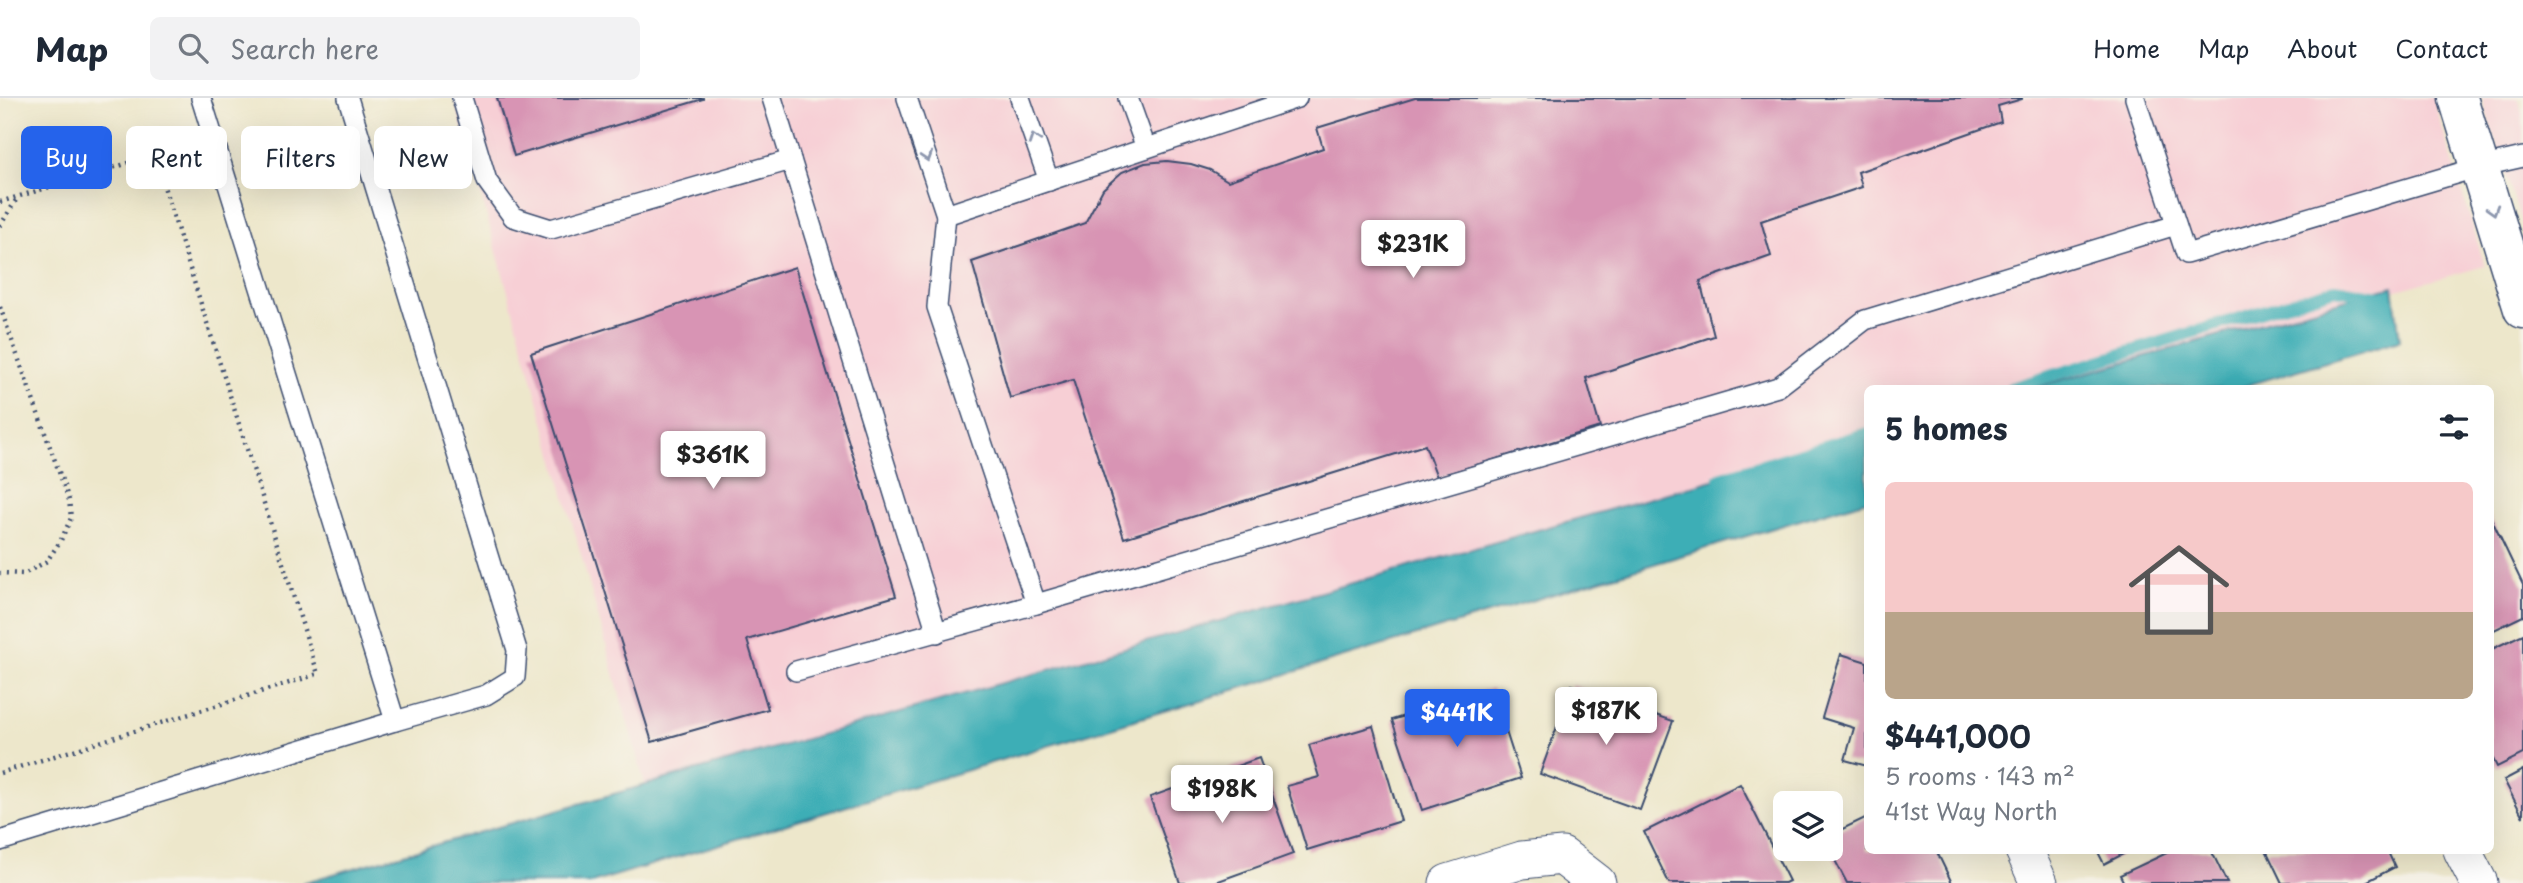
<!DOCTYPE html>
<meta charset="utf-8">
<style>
:root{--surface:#fff;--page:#f2f2f3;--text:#1f2937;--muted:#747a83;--line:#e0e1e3;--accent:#2563eb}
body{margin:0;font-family:"Playpen Sans",sans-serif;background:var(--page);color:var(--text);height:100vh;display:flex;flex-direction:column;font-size:26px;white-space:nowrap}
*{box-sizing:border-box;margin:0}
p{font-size:23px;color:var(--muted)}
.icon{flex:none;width:38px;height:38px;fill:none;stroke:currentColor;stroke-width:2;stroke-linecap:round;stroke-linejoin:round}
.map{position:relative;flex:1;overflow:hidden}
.drawer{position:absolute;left:1864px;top:287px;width:630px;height:469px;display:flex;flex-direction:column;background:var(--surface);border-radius:10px;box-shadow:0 7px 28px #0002}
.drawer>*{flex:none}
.hud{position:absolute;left:21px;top:28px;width:665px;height:63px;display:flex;gap:14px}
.fabs{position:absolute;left:1773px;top:693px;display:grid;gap:14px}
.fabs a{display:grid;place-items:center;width:70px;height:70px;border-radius:10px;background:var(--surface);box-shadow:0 7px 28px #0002;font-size:35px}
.price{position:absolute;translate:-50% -60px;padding:0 16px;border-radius:7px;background:#fff;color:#222;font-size:23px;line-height:46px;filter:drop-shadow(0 2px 4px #0008)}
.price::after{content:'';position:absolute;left:50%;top:42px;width:21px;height:16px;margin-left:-10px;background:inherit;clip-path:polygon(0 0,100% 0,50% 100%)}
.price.active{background:var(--accent);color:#fff}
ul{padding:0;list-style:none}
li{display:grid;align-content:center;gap:14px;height:371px;padding:0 21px}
li span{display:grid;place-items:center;height:217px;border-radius:10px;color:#555}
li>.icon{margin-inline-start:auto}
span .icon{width:126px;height:126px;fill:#fffc;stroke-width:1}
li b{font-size:30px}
h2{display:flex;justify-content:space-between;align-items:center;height:84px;padding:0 21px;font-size:30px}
.tag{padding:0 24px;border-radius:10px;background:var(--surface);box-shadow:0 7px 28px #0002;font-size:24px;line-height:63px}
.tag.active{background:var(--accent);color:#fff}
header{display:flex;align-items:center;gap:42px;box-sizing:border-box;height:98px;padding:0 35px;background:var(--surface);border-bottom:2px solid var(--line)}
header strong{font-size:33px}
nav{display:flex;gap:38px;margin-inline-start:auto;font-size:24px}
.search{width:490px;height:63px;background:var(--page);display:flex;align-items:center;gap:18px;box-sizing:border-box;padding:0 24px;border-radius:10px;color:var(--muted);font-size:26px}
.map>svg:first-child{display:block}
</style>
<header>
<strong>Map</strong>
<div class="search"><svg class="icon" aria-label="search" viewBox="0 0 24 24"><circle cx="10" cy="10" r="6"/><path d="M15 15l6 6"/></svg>Search here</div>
<nav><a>Home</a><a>Map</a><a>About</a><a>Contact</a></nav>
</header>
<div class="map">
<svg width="2523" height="785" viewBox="0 0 2523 785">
<rect width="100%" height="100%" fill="#f7f3e8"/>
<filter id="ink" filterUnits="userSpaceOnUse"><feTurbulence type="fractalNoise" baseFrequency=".0143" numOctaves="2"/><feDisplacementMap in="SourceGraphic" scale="14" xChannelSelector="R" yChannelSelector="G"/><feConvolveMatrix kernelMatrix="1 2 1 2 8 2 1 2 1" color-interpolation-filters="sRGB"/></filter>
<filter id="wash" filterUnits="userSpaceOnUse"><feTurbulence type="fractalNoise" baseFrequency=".00686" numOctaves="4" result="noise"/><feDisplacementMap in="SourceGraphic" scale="28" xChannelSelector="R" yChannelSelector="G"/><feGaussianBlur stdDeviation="1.57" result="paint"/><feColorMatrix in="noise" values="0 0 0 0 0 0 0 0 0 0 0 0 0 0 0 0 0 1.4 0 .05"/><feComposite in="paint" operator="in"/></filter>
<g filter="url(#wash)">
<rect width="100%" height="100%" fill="#ede7cb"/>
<g fill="#f7cfd5">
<path d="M454 0H2433L2485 168 2394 193 2393 188 2033 290H1867V338L645 687Z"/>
<path d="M2482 0H2518L2523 15V131Z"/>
</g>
<g fill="#3daeb6" stroke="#2c6e8a" stroke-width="2">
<path d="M2393 188 2400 242 2238 290H2033Z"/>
<path d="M1867 338V402L591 785H302Z"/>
</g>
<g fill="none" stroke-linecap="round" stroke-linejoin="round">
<g stroke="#3daeb6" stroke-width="12">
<path d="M2011 290 2335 191 2379 198"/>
<path d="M1720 380 1867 335"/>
</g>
</g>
<g id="blocks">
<g fill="#d894b4">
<path d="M497 0H703V1L514 58Z"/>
<path d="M1415 0H2022V1L1998 8 2001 24 1858 74 1862 89 1761 123 1771 158 1700 183 1714 238 1586 280 1600 329 1437 379 1425 347 1124 440 1073 282 1010 300 972 164 1085 125 1103 91 1122 74 1145 65 1167 63 1191 66 1210 72 1228 83 1323 50 1317 30Z"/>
<path d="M795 169 896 498 747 542 768 611 652 644 531 255Z"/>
<path d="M2490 418 2523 487V518L2490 534Z"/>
<path d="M2523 536V656L2497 669 2490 655V552Z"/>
<path d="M1841 556 1867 564V668L1845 662 1854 630 1822 620Z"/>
<path d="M1572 587 1673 623 1640 712 1540 676Z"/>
<path d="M1492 590 1521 680 1422 712 1392 622Z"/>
<path d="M1373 628 1401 723 1307 752 1287 688 1319 679 1309 647Z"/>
<path d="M1259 660 1293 756 1213 785H1180L1150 699Z"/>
<path d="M2523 672V719L2504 682Z"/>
<path d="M1740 686 1789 783 1785 785H1669L1644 734Z"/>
<path d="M1867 719V752H1936L1952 785H1847L1829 751 1830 737Z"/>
<path d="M2097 752H2131L2104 766Z"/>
<path d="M2173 752H2211L2227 785H2124L2120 777Z"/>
<path d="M2266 752H2387L2395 769 2364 785H2282Z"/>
</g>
</g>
</g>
<g filter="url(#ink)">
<use href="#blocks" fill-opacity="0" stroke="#3a4b6e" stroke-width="2"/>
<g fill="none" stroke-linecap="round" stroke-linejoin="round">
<defs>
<g id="service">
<path d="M348 0 517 552 515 579 486 597 395 623"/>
<path d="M462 0 487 83 513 119 551 131 791 62"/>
<path d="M772 0 937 535"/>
<path d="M907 0 946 117 937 209 1036 506 1778 289 1865 222 2176 127"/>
<path d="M1020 0 1049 83"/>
<path d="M1128 0 1146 50"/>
<path d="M2135 0 2186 156 2479 69 2523 59"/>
<path d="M946 117 1297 0"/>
<path d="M796 573 1036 506"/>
<path d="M0 743 395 623 201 0"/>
</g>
<g id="minor">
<path d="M2024 752 2039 785"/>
<path d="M2462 752 2479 785"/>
<path d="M1448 785 1522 762 1562 758 1597 785"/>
</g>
<path id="tertiary" d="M2458 0 2523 211"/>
</defs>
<use href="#service" stroke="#3a4b6e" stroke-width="22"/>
<use href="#minor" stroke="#3a4b6e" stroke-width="39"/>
<use href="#tertiary" stroke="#3a4b6e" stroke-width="41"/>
<g stroke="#3a4b6e" stroke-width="4.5" stroke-dasharray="2 5" stroke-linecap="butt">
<path d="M0 104 185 48"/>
<path d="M0 128 18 99"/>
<path d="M0 209 69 402 71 420 61 442 47 463 24 476 0 475"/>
<path d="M0 675 318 576 154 57"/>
</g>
<use href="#service" stroke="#fff" stroke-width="19"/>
<use href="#minor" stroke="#fff" stroke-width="37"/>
<use href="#tertiary" stroke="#fff" stroke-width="38"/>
</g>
<defs><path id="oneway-chevron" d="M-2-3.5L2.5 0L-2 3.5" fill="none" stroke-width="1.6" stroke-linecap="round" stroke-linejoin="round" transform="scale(1.75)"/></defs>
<g stroke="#8d97ae">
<use href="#oneway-chevron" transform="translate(1034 41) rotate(-109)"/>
<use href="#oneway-chevron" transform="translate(927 59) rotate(72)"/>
<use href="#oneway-chevron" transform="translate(2493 112) rotate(73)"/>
</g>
</g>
</svg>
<div class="fabs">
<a><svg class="icon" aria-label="layers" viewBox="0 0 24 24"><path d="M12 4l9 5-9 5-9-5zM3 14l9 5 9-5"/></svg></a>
</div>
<b class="price" style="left:1413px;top:182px">$231K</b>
<b class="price" style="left:713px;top:393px">$361K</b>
<b class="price" style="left:1606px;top:649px">$187K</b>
<b class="price active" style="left:1457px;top:651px">$441K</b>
<b class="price" style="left:1222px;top:727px">$198K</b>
<div class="hud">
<a class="tag active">Buy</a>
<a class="tag">Rent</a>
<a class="tag">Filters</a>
<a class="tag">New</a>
</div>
<section class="drawer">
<h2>5 homes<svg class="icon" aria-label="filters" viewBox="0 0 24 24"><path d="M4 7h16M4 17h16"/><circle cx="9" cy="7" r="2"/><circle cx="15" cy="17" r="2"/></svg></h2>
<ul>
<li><span style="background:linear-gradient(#f6c9c9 60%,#b9a48a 0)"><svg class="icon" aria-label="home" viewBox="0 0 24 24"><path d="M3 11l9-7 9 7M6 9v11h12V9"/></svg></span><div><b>$441,000</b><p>5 rooms · 143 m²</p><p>41st Way North</p></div></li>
</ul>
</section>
</div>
